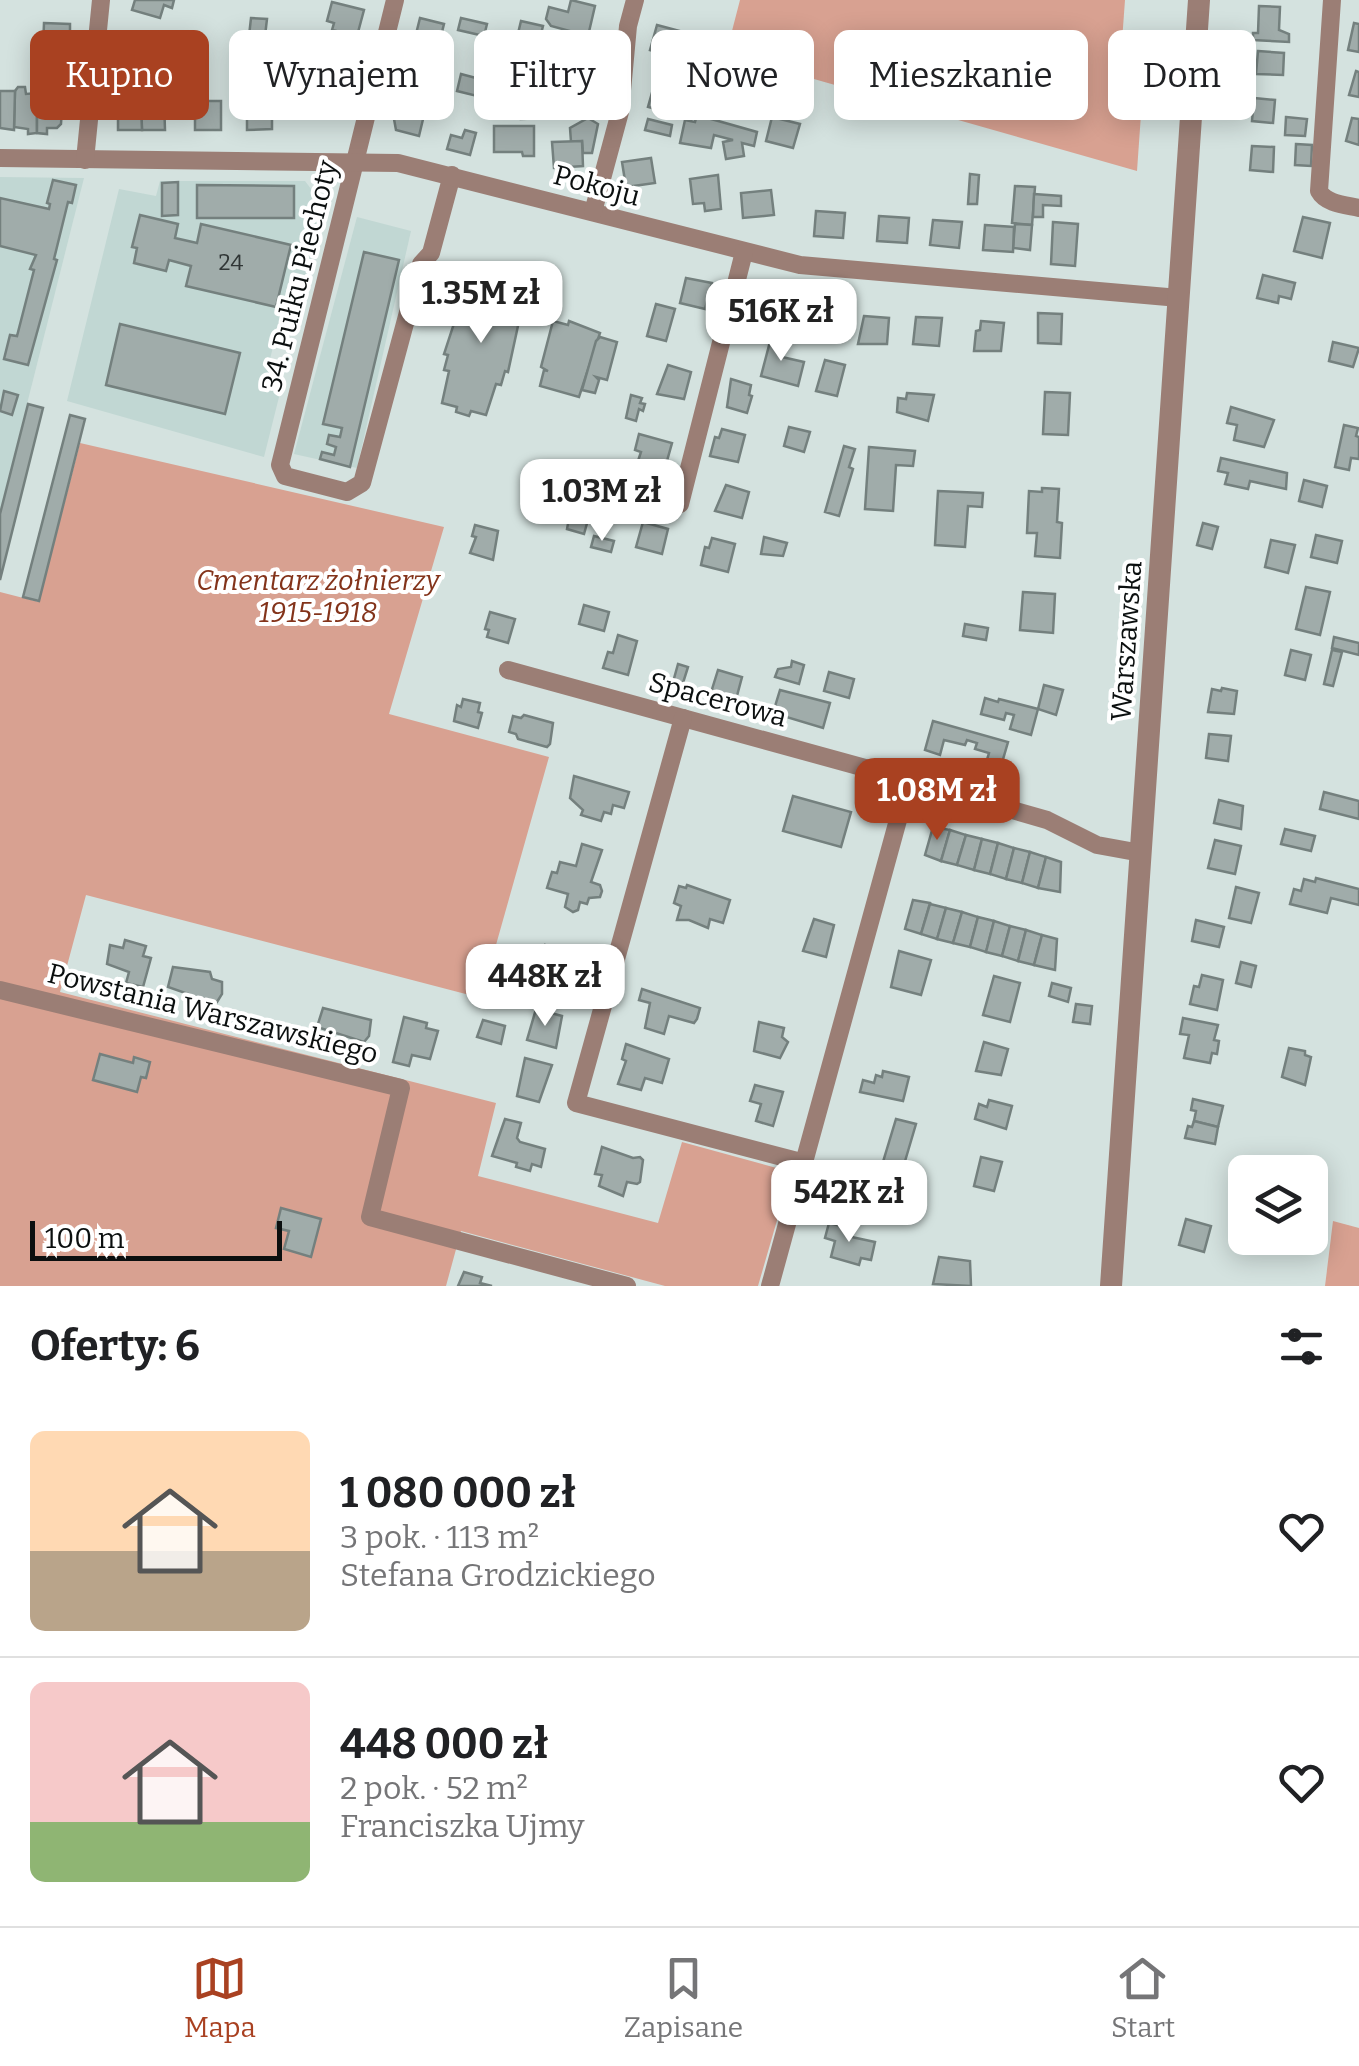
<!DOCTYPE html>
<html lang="pl">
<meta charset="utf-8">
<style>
:root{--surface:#fff;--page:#f2f2f2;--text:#202124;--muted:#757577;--line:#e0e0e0;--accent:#a94121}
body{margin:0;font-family:Bitter,serif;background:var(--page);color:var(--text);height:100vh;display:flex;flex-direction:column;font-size:38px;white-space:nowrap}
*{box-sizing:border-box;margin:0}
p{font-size:32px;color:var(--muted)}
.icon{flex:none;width:55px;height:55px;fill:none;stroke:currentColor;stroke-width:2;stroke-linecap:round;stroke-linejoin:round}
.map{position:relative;height:1286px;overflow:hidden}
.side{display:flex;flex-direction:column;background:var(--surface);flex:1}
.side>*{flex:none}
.hud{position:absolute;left:30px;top:30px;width:1300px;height:90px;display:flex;gap:20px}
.tools{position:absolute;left:1228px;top:1155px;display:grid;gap:20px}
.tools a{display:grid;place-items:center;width:100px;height:100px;border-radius:15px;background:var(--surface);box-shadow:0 5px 25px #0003;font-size:50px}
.scale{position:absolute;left:30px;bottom:25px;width:252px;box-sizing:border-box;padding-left:10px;border:5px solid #0b0f0f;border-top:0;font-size:28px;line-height:35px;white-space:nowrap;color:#0b0f0f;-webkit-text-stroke:8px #fff;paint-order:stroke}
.price{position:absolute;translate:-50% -85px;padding:0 22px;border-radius:20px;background:#fff;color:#222;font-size:32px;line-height:65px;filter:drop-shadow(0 2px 5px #0008)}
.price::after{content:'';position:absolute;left:50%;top:60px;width:30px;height:22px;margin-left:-15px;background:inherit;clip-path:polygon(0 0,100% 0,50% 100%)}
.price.on{background:var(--accent);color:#fff}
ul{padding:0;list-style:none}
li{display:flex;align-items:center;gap:30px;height:250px;padding:0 30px}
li+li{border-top:2px solid var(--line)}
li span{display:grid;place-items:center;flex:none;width:280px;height:200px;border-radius:15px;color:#555}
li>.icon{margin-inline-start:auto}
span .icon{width:120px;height:120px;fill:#fffc;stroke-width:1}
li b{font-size:42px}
h2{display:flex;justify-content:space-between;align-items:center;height:120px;padding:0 30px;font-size:42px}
.chip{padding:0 35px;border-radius:15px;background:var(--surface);box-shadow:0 5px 25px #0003;font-size:35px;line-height:90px}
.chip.on{background:var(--accent);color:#fff}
.tabs{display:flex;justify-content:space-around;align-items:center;height:140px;border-top:2px solid var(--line);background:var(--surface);font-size:28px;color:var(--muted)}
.tabs a{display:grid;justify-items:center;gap:5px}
.tabs .on{color:var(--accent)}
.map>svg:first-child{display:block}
</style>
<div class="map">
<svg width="1359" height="1286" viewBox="0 0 1359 1286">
<rect width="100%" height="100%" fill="#d4e2df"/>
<g fill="#c1d7d3">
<path d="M0 177 84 178 0 511Z"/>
<path d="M160 181H305L324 206 295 330 275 339 269 363 283 381 264 457 67 401 119 189 156 196Z"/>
<path d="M357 217 411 231 357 468 294 454Z"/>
</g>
<g fill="#d8a191">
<path d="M740 0H1125L1118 96 1142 100 1137 171 726 54Z"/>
<path d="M80 443 444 527 389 714 549 757 481 998 86 895 60 992 496 1103 478 1176 658 1223 682 1142 791 1172 758 1286H665L461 1231 446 1286H0V592L39 602Z"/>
<path d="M1333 1221 1359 1228V1286H1325Z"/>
</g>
<g fill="#a0acaa" stroke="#74807e" stroke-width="2.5">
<path d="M135 0H174L172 8 164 5 160 18 132 10Z"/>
<path d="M571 0 595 6 588 36 551 26 546 19 549 7 568 12Z"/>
<path d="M332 2 364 10 357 36 332 30 334 23 327 21Z"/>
<path d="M1259 6 1280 7 1279 30 1289 34V42L1253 40V33H1258Z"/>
<path d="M251 18 267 19 265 36 290 35 308 40V58H301V76H306V90L319 91 318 108 292 106V76L276 77 275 57H292V46L248 45 249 74 236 75 234 37 249 36Z"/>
<path d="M420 18 444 24 437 52 413 46Z"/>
<path d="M461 18 487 24 484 36 458 30Z"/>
<path d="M521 21 543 26 538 46 532 45 530 54 514 50Z"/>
<path d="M44 23 70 24V50L43 49Z"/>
<path d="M1354 23 1359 24V52L1348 50Z"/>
<path d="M657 25 683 32 677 57 650 50Z"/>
<path d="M140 38H153L154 57H159V71H140Z"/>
<path d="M182 38H195V54H202V61H195L196 74H183Z"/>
<path d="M1258 51 1284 53 1283 75 1256 74Z"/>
<path d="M558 52 582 58 575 87 550 81Z"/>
<path d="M677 58 717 68 718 64 731 67 726 83 674 70Z"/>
<path d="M116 60 140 61V73H116Z"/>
<path d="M325 60 349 66 342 95 317 88Z"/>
<path d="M1356 71 1359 72V97L1349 95Z"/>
<path d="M461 74 476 78 477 96 457 91Z"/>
<path d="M406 75 427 81 421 104 400 99Z"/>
<path d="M655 82 680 89 673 114 648 107Z"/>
<path d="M18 87H25L26 94 37 93V133L28 134V129L14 127 15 91Z"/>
<path d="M0 91H15L14 130 0 128Z"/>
<path d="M63 92 61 124 57 128H47V134L37 133V93Z"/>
<path d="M547 92 548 118 521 119 523 93Z"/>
<path d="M1254 98 1275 100 1273 123 1252 121Z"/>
<path d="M141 99H164L165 130H142Z"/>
<path d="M400 99 421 104 419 113 424 115 419 136 396 130 394 119Z"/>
<path d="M272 100V129L247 130V101Z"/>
<rect x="195" y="101" width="26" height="29"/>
<path d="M130 107H141L142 130H118V111L131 110Z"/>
<path d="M697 115 757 132 754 146 742 143 744 156 726 159 723 142 733 140 714 135 711 148 680 143 685 120 695 122Z"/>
<path d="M772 117 800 124 793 148 766 141Z"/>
<path d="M1286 117 1307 119 1305 136 1285 135Z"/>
<path d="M588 118 598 124 592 153H583L582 141 571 142 570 128Z"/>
<path d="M1352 118 1359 119V145L1346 141Z"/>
<path d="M648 119 672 125 670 136 645 130Z"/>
<path d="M494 126H534V156H523L522 152H494Z"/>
<path d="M465 130 476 133 470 155 447 149 451 135 462 138Z"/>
<path d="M582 141 583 166 554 168 552 142Z"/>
<path d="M1296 144 1312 145 1311 166 1295 165Z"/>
<path d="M1252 146 1274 147 1273 172 1250 170Z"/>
<path d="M651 158 655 183 626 187 622 162Z"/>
<path d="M970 174 979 175 977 204H968Z"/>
<path d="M718 175 721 209 705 211 704 203 693 204 690 179Z"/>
<path d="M53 180 76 185 72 203 68 202 54 259 57 260 28 365 4 359 10 335 17 336 34 270 30 269 36 255 0 246V198L49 209 50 204 47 203Z"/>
<path d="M178 182V215L162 216V183Z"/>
<path d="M197 185 294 186V218H197Z"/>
<path d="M1015 186 1035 187 1032 225 1012 223Z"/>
<path d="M771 190 774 215 743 218 741 193Z"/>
<path d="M1034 194 1061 196V206L1043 205V217H1033Z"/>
<path d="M816 211 845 213 843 238 814 236Z"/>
<path d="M140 215 178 224 175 238 197 243 201 224 291 245 276 307 186 286 191 266 169 260 166 271 134 263 137 248 132 247Z"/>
<path d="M879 216 909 218 907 243 877 241Z"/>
<path d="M1303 217 1330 223 1322 258 1294 251Z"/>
<path d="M933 220 962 222 959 248 930 245Z"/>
<path d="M1053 222 1078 224 1075 266 1051 264Z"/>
<path d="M1015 224 1032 225 1030 250 1013 248Z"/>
<path d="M985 225 1014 227 1013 252 983 250Z"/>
<path d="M364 252 399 260 350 467 320 459 322 452 334 455 336 447 327 444 329 435 340 437 342 428 323 424Z"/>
<path d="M1263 275 1295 283 1291 299 1279 296 1278 303 1257 298Z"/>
<path d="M463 278 480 283 479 288 511 297 513 291 530 296 525 313 521 312 508 372 505 371 501 385 496 384 486 415 471 411 469 416 456 412 457 407 442 403 449 371 444 370 448 355 444 354 463 296 459 294Z"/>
<path d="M686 278 712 283 705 309 680 303Z"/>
<path d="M755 297 781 302 773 326 749 319Z"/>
<path d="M656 304 675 309 666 341 647 336Z"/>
<path d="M809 307 832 309 830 339 803 337Z"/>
<path d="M1038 313 1062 314 1061 344 1038 343Z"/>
<path d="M864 316 889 318 887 344H858Z"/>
<path d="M916 317 942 318 939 346 913 344Z"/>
<path d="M553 321 568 325 569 321 600 333 579 397 540 386 544 370 548 371 541 367Z"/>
<path d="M981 321 1004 323 1001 351H974L976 331 980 330Z"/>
<path d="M120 324 240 353 225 414 106 385Z"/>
<path d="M772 334 787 339 782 357 804 362 798 386 761 376Z"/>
<path d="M600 337 617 342 607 380 596 377 599 380 595 393 582 390 596 341Z"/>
<path d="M1333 342 1359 348 1353 367 1329 361Z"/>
<path d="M825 360 845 365 837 396 816 391Z"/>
<path d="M668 365 691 372 684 399 657 394Z"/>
<path d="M731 379 751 385 749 395 752 396 747 413 727 407Z"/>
<path d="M4 391 18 395 12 415 0 411Z"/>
<path d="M1045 392 1070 393 1068 435 1043 434Z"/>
<path d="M907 393 934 395 928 421 897 412 898 398 906 399Z"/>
<path d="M631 395 642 398 640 403 645 404 643 411 639 409 636 421 626 418Z"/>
<path d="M28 404 43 408 0 580V514Z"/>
<path d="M1231 407 1274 420 1264 447 1234 440 1237 425 1227 423Z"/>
<path d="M70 415 85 419 39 601 23 597Z"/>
<path d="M1344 425 1358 428 1356 436 1359 437V459L1351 458 1349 470 1335 467Z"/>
<path d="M789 427 810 432 804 452 784 446Z"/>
<path d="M722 429 745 435 738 462 710 456 715 437 719 438Z"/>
<path d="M639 434 672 443 665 468 638 461 641 452 635 450Z"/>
<path d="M844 446 855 449 849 467 853 469 839 516 825 512Z"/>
<path d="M869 447 915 451 913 466 896 465 893 511 865 509Z"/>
<path d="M1221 458 1287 473 1286 489 1250 481 1248 489 1225 484 1228 473 1218 471Z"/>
<path d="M583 472 600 477 584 534 567 529 574 492Z"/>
<path d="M1304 480 1327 486 1322 507 1299 501Z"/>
<path d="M726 485 749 492 742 518 715 511Z"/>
<path d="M1042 488 1059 489 1057 522 1062 523 1060 558 1035 556 1037 533H1027L1029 491 1042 492Z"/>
<path d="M938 491 983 493 982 507 968 506 965 547 935 545Z"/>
<path d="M643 522 668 529 662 554 636 547Z"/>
<path d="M1203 523 1218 527 1212 549 1197 545Z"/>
<path d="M475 525 498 531 493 560 470 553 476 537 472 536Z"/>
<path d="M1316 535 1342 541 1337 563 1311 557Z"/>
<path d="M594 536 614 541 611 552 591 547Z"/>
<path d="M764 537 787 543 783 556 761 554Z"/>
<path d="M712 538 735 544 728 572 701 565 705 547 709 548Z"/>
<path d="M1271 540 1295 545 1288 573 1265 567Z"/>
<path d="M1306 587 1330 592 1320 635 1296 629Z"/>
<path d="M1023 592 1055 594 1053 633 1020 630Z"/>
<path d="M584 605 609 612 604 631 579 624Z"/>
<path d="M490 612 515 619 508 643 487 637 489 630 485 629Z"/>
<path d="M965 624 988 628 986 640 963 636Z"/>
<path d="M618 635 637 641 628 675 603 668 608 652 613 653Z"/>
<path d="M1334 637 1359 643V655L1332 648Z"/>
<path d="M1291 650 1311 655 1305 680 1285 675Z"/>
<path d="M1332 650 1342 652 1333 686 1324 684Z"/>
<path d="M792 661 804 665 799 684 775 677 778 669 791 667Z"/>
<path d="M678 664 688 667 682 686 687 687 684 698 670 693Z"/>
<path d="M718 670 742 677 734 707 709 699Z"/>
<path d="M829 672 854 679 849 698 824 691Z"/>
<path d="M1044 685 1063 690 1056 715 1038 709Z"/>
<path d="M1222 688 1237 691 1234 714 1208 712 1212 689 1221 691Z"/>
<path d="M780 690 830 703 823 728 773 713Z"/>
<path d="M985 698 998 702 999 699 1038 709 1031 735 1010 729 1014 715 1006 713 1004 720 981 714Z"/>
<path d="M463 699 480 703 478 712 482 713 478 728 454 721 457 705 461 707Z"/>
<path d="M524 715 553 723 550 744 547 747 518 739 516 734 509 732 513 716 521 718Z"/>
<path d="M933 721 1008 742 997 780 982 776 989 753 975 749 977 743 967 740 965 745 944 740 940 755 925 750Z"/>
<path d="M1209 734 1231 736 1228 761 1206 758Z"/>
<path d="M574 776 629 792 624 808 613 805 611 814 604 812 601 821 581 815 583 810 570 798Z"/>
<path d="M1324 792 1359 801V819L1320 809Z"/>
<path d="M793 796 851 812 841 847 783 831Z"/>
<path d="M1219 800 1243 806 1241 829 1214 823Z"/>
<path d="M933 827 950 830 941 861 925 855Z"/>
<path d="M1285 829 1315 836 1311 851 1281 844Z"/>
<path d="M950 830 966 835 957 865 941 861Z"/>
<path d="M966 835 982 839 974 870 957 865Z"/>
<path d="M982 839 998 843 990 874 974 870Z"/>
<path d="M1215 840 1241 846 1235 874 1208 868Z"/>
<path d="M998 843 1014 848 1006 879 990 874Z"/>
<path d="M582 844 602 850 591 882 600 885 602 891 600 897 589 898 587 904 580 902 578 910 573 912 565 907 568 894 547 888 552 872 557 873 560 862 576 866Z"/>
<path d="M1014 848 1030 852 1022 883 1006 879Z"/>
<path d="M1030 852 1046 857 1038 888 1022 883Z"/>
<path d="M1046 857 1061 862 1060 892 1038 888Z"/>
<path d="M1316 878 1359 889V905L1331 898 1327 913 1290 904 1294 889 1301 891 1304 879 1315 882Z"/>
<path d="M687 885 730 900 723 923 710 919 708 928 689 920H677L681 906 674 903 679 886 686 888Z"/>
<path d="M1236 887 1259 893 1251 923 1229 918Z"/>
<path d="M913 900 930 903 921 934 905 929Z"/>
<path d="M930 904 946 908 937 939 921 934Z"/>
<path d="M946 908 962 912 953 943 937 939Z"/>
<path d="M962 912 978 917 970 947 953 943Z"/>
<path d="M978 917 994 921 986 952 970 947Z"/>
<path d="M814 919 834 925 826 957 803 951Z"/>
<path d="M1196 920 1224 927 1219 947 1192 941Z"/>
<path d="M994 921 1010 926 1002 956 986 952Z"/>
<path d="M1010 926 1026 930 1018 961 1002 956Z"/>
<path d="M1026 930 1042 935 1034 965 1018 961Z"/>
<path d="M1042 935 1057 939 1055 970 1034 965Z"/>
<path d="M125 940 146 946 143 956 151 958 143 987 126 983 129 972 107 964 110 945 123 948Z"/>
<path d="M545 945 569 951 566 961 580 964 576 982 565 979 563 988 545 983 547 974 537 971Z"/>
<path d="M899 951 931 960 921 995 891 987Z"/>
<path d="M1241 962 1256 966 1251 987 1236 983Z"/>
<path d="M173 967 210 972 212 979 222 982V994L217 1002 205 999 204 1004 193 1000 194 996 168 987Z"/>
<path d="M1202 975 1223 980 1217 1010 1190 1004 1194 986 1199 987Z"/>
<path d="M994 976 1020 983 1010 1022 983 1015Z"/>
<path d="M1052 983 1071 988 1068 1002 1049 996Z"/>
<path d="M642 989 700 1008 697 1019 694 1023 669 1016 664 1034 645 1028 650 1003 639 1000Z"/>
<path d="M1076 1004 1092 1006 1090 1024 1073 1022Z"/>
<path d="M323 1008 371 1020 369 1036 364 1042 317 1027Z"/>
<path d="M536 1009 562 1016 556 1048 527 1040Z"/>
<path d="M404 1017 427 1023 426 1028 438 1031 430 1059 412 1055 409 1066 393 1062Z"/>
<path d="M1183 1018 1218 1025 1214 1040 1219 1041 1217 1054 1212 1053 1210 1063 1184 1058 1189 1035 1180 1034Z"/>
<path d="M483 1020 505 1026 501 1044 477 1037Z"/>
<path d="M759 1022 784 1028 782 1037 788 1042 780 1058 754 1051Z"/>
<path d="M984 1042 1008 1049 1001 1075 976 1071Z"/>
<path d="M626 1044 669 1059 662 1083 645 1078 641 1090 618 1084 626 1061 622 1059Z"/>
<path d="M1289 1048 1305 1051V1055L1311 1057 1305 1085 1282 1077Z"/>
<path d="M100 1054 133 1063 134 1057 150 1062 146 1078 141 1077 137 1092 93 1080Z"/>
<path d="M525 1058 552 1065 539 1102 517 1096Z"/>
<path d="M883 1071 909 1077 903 1101 860 1092 863 1080 874 1083 876 1075 882 1077Z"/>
<path d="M755 1085 783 1092 773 1126 756 1121 761 1104 750 1101Z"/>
<path d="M1193 1099 1223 1106 1218 1127 1194 1121 1196 1111 1191 1110Z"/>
<path d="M989 1100 1012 1106 1006 1129 975 1119 979 1104 987 1107Z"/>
<path d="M505 1119 521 1123 517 1138 520 1142 545 1149 541 1167 532 1164 530 1171 516 1167 517 1163 492 1156Z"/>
<path d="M896 1119 916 1124 903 1168 883 1162Z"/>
<path d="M1194 1121 1218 1127 1215 1144 1185 1138 1188 1126 1192 1127Z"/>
<path d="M602 1147 633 1158 640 1157 643 1160 640 1182 637 1184 627 1182 623 1196 599 1186 602 1175 595 1174Z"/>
<path d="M981 1157 1002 1162 994 1191 974 1186Z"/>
<path d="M1244 1164 1272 1171 1245 1172V1195L1236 1193Z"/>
<path d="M847 1175 873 1182 870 1191 874 1192 868 1211 843 1204 848 1187 844 1186Z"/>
<path d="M281 1208 321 1219 311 1257 284 1249 289 1231 276 1228Z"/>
<path d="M1186 1219 1211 1226 1204 1252 1179 1245Z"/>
<path d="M829 1223 849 1228 847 1236 875 1242 871 1260 861 1258 859 1265 831 1257 835 1241 825 1238Z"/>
<path d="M939 1257 970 1261 971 1286 933 1284Z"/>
<path d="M464 1272 482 1277 480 1283 492 1286H458Z"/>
</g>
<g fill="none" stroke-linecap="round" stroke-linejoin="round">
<g stroke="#9b7e75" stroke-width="18">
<path d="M395 0 284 449 280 465 285 476 347 492 362 483 421 264 431 253 452 175"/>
<path d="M1332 0 1319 191C1326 204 1346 205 1359 208"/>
<path d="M0 158 398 163 800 265 1179 298"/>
<path d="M85 160 101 0"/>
<path d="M593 212 620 112 628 26 635 0"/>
<path d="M680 504 744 252"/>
<path d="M508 670 909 780 1047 820 1097 845 1141 853"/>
<path d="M683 718 576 1103 805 1163"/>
<path d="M0 990 401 1088 370 1217 627 1286"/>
<path d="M770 1286 909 780"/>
</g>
<path stroke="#9b7e75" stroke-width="22" d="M1111 1286 1199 0"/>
</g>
<g text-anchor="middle" stroke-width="8" stroke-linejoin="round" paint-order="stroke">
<g font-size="22" fill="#303636">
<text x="231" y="270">24</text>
</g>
<g font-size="28" fill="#0b0f0f" stroke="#fff">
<text transform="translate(597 185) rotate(15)" y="10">Pokoju</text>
<text transform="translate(299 276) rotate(-76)" y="10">34. Pułku Piechoty</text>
<text transform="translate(1126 641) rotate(-86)" y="10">Warszawska</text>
<text transform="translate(718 699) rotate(15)" y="10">Spacerowa</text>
<text transform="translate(213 1013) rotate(14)" y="10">Powstania Warszawskiego</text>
</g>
<g font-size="28" font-style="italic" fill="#83331a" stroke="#fff">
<text x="318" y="590">Cmentarz żołnierzy<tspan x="318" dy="32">1915-1918</tspan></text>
</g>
</g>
</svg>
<div class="tools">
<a><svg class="icon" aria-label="layers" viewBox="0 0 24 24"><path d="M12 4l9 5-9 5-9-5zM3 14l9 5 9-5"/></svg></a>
</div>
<div class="scale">100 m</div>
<b class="price" style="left:481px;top:346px">1.35M zł</b>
<b class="price" style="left:781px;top:364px">516K zł</b>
<b class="price" style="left:602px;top:544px">1.03M zł</b>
<b class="price on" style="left:937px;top:843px">1.08M zł</b>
<b class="price" style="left:545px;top:1029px">448K zł</b>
<b class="price" style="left:849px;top:1245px">542K zł</b>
<div class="hud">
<a class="chip on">Kupno</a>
<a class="chip">Wynajem</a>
<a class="chip">Filtry</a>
<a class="chip">Nowe</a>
<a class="chip">Mieszkanie</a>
<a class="chip">Dom</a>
</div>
</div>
<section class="side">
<h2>Oferty: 6<svg class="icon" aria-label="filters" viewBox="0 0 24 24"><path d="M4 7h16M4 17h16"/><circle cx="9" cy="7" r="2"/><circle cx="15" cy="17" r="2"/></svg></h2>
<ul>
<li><span style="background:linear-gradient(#ffd9b3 60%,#b9a48a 0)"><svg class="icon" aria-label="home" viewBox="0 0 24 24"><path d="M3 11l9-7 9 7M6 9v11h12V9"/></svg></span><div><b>1 080 000 zł</b><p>3 pok. · 113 m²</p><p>Stefana Grodzickiego</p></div><svg class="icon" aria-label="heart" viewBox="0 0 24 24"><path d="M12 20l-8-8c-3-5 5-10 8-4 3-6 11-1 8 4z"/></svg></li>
<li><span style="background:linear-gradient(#f6c9c9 70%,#8fb573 0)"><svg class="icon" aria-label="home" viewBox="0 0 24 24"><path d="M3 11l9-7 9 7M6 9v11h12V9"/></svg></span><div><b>448 000 zł</b><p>2 pok. · 52 m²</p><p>Franciszka Ujmy</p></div><svg class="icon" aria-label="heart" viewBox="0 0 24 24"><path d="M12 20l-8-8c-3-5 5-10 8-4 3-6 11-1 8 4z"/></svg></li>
</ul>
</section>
<nav class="tabs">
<a class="on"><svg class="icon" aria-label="map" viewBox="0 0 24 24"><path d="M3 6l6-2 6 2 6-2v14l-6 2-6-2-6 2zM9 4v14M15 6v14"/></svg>Mapa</a>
<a><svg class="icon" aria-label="saved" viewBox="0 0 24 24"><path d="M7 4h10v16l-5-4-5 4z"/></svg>Zapisane</a>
<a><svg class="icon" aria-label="home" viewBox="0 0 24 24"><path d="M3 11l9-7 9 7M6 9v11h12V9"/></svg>Start</a>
</nav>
